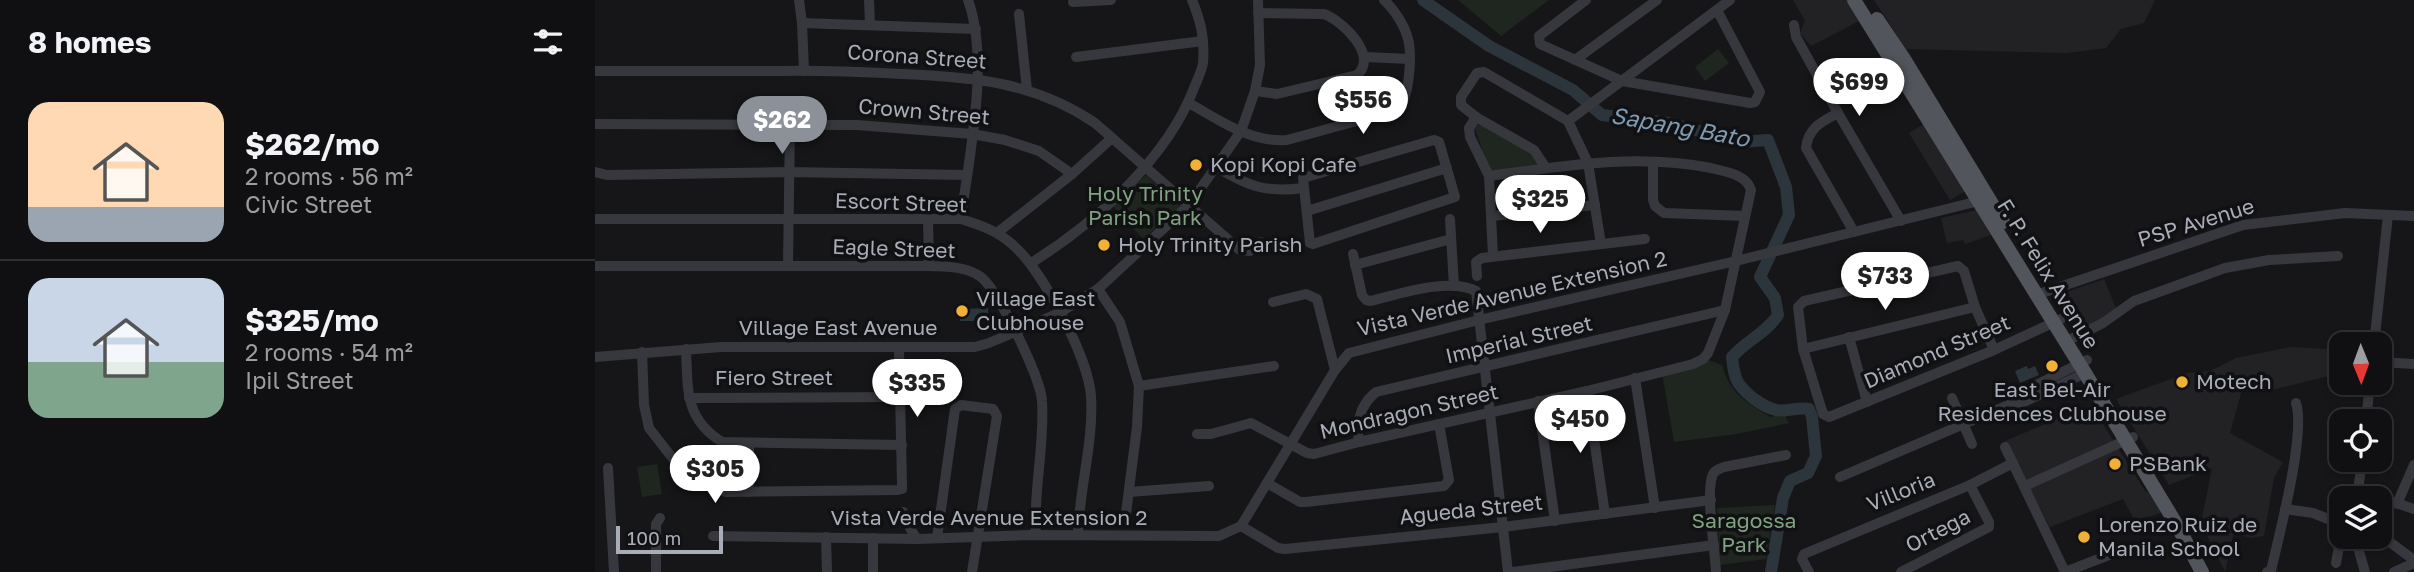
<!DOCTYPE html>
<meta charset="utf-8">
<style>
:root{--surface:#101012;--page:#19191b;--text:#f1f3f6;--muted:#9c9d9f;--line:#303032;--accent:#8c9099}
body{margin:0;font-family:"Golos Text",sans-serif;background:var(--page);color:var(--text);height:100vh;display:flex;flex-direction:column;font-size:26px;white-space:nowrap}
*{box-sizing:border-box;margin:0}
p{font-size:23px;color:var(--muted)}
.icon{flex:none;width:38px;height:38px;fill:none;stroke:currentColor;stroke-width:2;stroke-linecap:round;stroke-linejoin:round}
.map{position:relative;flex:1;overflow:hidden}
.details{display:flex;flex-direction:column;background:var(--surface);width:595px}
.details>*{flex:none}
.needle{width:46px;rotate:179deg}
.controls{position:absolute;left:1734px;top:332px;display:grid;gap:14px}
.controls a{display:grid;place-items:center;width:63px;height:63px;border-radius:14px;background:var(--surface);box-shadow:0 4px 10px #0003,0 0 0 2px var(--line);font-size:35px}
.scale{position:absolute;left:21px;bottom:18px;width:107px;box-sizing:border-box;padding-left:7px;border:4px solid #a8adb8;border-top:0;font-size:19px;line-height:24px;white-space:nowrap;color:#a8adb8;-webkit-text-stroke:5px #111113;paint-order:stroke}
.price{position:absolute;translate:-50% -60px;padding:0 16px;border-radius:24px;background:#fff;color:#222;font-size:23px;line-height:46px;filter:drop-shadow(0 2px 4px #0008)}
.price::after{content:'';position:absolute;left:50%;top:42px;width:21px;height:16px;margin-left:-10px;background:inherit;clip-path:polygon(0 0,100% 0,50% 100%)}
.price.active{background:var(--accent);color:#fff}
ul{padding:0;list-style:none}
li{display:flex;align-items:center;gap:21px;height:175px;padding:0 28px}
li+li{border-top:2px solid var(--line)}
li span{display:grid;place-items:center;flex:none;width:196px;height:140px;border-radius:21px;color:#555}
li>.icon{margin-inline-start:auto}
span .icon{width:84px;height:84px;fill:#fffc;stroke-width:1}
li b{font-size:30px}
h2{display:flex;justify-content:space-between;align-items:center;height:84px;padding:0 28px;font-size:30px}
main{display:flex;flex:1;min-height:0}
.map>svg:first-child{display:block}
</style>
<main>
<section class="details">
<h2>8 homes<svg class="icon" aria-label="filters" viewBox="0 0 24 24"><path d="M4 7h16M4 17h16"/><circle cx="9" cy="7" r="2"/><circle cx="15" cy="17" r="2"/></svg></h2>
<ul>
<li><span style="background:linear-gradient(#ffd9b3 75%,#9aa5b1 0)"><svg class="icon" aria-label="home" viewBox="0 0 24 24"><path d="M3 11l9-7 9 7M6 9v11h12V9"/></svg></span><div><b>$262/mo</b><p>2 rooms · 56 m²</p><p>Civic Street</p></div></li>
<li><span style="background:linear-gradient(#c9d6e8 60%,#7fa58c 0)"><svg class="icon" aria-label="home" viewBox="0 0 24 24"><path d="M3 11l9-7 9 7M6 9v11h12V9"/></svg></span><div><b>$325/mo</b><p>2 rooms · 54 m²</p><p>Ipil Street</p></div></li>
</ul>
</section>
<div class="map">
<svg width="1819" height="572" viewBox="0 0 1819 572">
<rect width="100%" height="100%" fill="#161618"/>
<g fill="#222225">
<path d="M1198 0H1255L1268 19 1216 46 1205 33 1210 20Z"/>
<path d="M1279 0H1560L1549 23 1526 29 1511 48 1472 53 1311 49Z"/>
<path d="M1332 122 1374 189 1355 200 1314 133Z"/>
<path d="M1382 210 1396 235 1370 244 1368 240 1352 243 1346 218Z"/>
<path d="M1509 279 1521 308 1512 319 1482 333 1461 296Z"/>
<path d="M1695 347 1746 350V357L1738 375 1672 391 1647 390 1635 433 1688 462 1679 478 1669 536 1656 538 1639 533 1630 572 1606 523 1617 468 1574 485 1521 399 1592 373 1615 371 1641 358Z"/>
<path d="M1496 405 1550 491 1557 493 1566 513 1540 521 1528 499 1455 527 1410 441Z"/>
</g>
<g fill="#1e261f">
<path d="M863 0H954L906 36Z"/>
<path d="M1123 49 1134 63 1110 81 1100 67Z"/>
<path d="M886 124 935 151 947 166 896 175 879 126Z"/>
<path d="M551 175 586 206 548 239 517 205Z"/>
<path d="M1111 359 1127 365C1136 396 1151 401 1175 417L1189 414 1194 423 1142 434 1079 442 1067 373Z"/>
<path d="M62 464 67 494 47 497 42 467Z"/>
<path d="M1180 505 1171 559 1125 565 1122 508Z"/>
</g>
<g fill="#2c353c">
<path d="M393 308V321H365V309Z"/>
<path d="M1432 366 1433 369 1440 366 1444 375 1425 383 1420 371Z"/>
</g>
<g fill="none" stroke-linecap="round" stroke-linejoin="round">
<path stroke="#2c353c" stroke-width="12" d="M828 0 894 46 978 90 1007 115 1074 123 1145 142 1173 140 1191 187 1194 215 1165 277 1180 298 1183 315C1171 333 1151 341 1137 357 1138 366 1139 377 1144 384 1152 395 1168 407 1181 410 1191 412 1203 407 1214 409L1217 417 1221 456 1213 473 1195 481 1188 498 1176 572"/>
<g stroke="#37383d" stroke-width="10">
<path d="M204 0 207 23"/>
<path d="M274 0 275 24"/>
<path d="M991 0 944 36 945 44 1027 81 1155 103 1160 102 1165 92 1122 10"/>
<path d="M478 2 516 0"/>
<path d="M424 14 432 90"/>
<path d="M1199 25 1201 37 1243 113 1306 221"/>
<path d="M481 57 608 41"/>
<path d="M770 57 815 59"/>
<path d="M980 60 1062 0"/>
<path d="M0 71C62 71 124 71 186 71 227 70 267 72 308 74 379 77 439 82 500 123L645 250 655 251 665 242"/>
<path d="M209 71 207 23 381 29"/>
<path d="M660 91 682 94 762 75C784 56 748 21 729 14L663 13"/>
<path d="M594 103C624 120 656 143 692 140L802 110C815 99 817 55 813 39 810 26 799 9 789 0"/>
<path d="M1243 113C1226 122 1213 128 1211 148L1259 232"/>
<path d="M881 117 874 128 875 137 894 176 898 256"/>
<path d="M973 121 1135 0"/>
<path d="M0 124 262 125 377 134 410 140 444 151 477 174"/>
<path d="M839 140 844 142 860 197 718 244 715 243 708 178Z"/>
<path d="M1058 162V200L1060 206 1069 213 1150 216"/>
<path d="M621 167C653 186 670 193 709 188"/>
<path d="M951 168 939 150 881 117 866 105V97L882 73 889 72 973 121 993 163 1006 244"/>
<path d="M0 172 12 175 193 172 372 175"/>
<path d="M712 211 852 168"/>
<path d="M897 216 1000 205"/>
<path d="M0 219H366C385 225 403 231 418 245 448 271 493 357 496 396 499 442 484 489 483 535"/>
<path d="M366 219C374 155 395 61 373 0"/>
<path d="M855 219 859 286"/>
<path d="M333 220 334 266"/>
<path d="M402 233 477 174 517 138"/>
<path d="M758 254 767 295 771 300 776 301C804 294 855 277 881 291L913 572"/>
<path d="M436 263C499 224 572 159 599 88 602 80 607 71 608 63 610 39 606 22 597 0"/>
<path d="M193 265 195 125"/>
<path d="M760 265 856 239"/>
<path d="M0 266H334C351 267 371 266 386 277 403 290 446 378 447 401 450 446 438 490 441 535"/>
<path d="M882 276 881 262 887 258 1050 239"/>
<path d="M503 289 525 322 544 386 542 427 531 513"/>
<path d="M1441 295 1648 225 1750 213 1819 216"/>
<path d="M678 302 711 294 722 299 740 370"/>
<path d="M1254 337 1272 402"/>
<path d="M1470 342 1508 323 1539 301 1630 268 1674 260 1743 256"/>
<path d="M1779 345 1793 215"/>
<path d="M91 349C93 389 89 418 127 442L307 445"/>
<path d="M1208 349 1380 307"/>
<path d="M1399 350 1380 307 1369 271 1363 266 1209 301 1203 307 1208 349 1228 414 1234 417 1399 350 1466 319"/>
<path d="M47 352 49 405 54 428 86 469 102 482 131 492 303 490 307 489V485L304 347"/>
<path d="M0 357 126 347H380L394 343 464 313 503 289 594 205 646 131 660 91 665 65 663 0"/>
<path d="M1785 362 1819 364"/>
<path d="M1040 378 1060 508"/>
<path d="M544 386 679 366"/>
<path d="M992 391 1010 514"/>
<path d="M94 398 305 397"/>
<path d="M1357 398 1377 444"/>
<path d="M943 401 960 521"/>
<path d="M1418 403 1425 393 1492 360"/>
<path d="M1771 422 1775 383"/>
<path d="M602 434H616L656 423 712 453 719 454 764 442 992 391 1098 364 1108 359 1113 353 1130 310 1156 190C1151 174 1131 172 1116 168 1042 153 968 166 894 176"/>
<path d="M764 442C761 422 765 405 781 392L1130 310"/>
<path d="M154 443V492"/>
<path d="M1410 447 1470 572"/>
<path d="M13 468 19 572"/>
<path d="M1245 477 1418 403 1429 402 1490 373"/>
<path d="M672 483 705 502H711L849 486 854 480 844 424"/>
<path d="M1430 486 1538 437"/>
<path d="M1763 490 1819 509"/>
<path d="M534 492 614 486"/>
<path d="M1762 499 1767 460"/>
<path d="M1802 504 1819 465"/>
<path d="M1690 509 1718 513 1746 524"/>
<path d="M308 512 316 530 322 539"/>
<path d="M646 526 683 548 690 549 908 527 1116 500"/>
<path d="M118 536 322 539 434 535 624 536 646 526 740 370 754 353 884 320 1141 261 1388 200"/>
<path d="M231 537 232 572"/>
<path d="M1760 537 1770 572"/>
<path d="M1781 537 1796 543 1819 560"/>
<path d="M342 538 360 409 366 405 398 409 402 416 377 572"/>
<path d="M1741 563 1746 536"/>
<path d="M61 572V524L65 518"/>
<path d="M278 572V538"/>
<path d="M918 572 1119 545"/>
<path d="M1121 572C1120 550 1111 496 1117 477 1118 471 1123 469 1129 467L1191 455"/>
<path d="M1214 572 1207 559 1209 554 1375 485 1418 463"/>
<path d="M1306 572 1394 527V522L1375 485"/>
<path d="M1470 572 1514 555"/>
<path d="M1672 572 1676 571C1684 535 1711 434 1701 403"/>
<path d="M1799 572 1819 563"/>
</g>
<g stroke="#53555c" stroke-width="14">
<path d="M1259 0 1490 373 1583 527 1607 572"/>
<path d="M1282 19 1309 59 1408 222"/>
</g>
</g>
<g fill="#f2b134" stroke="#111113" stroke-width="2.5">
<circle cx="601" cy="165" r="7"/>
<circle cx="509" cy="245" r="7"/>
<circle cx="367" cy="311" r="7"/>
<circle cx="1457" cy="366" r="7"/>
<circle cx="1587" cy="382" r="7"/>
<circle cx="1520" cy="464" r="7"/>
<circle cx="1489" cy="537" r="7"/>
</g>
<g text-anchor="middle" stroke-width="7" stroke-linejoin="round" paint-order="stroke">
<g font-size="21" fill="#a8adb8" stroke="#111113">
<text transform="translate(322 57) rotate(4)" y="7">Corona Street</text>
<text transform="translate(329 112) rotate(5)" y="7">Crown Street</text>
<text transform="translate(306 203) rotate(2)" y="7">Escort Street</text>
<text transform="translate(1601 223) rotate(-17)" y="7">PSP Avenue</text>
<text transform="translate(299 249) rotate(2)" y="7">Eagle Street</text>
<text transform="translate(1453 274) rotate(58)" y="7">F. P. Felix Avenue</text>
<text transform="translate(917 294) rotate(-13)" y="7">Vista Verde Avenue Extension 2</text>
<text x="243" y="335">Village East Avenue</text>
<text transform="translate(924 340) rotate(-13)" y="7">Imperial Street</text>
<text transform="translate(1342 352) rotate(-23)" y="7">Diamond Street</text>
<text x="179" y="385">Fiero Street</text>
<text transform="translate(814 412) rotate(-13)" y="7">Mondragon Street</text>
<text transform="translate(1306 492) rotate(-22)" y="7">Villoria</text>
<text transform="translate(876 510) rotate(-6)" y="7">Agueda Street</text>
<text x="394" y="525">Vista Verde Avenue Extension 2</text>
<text transform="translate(1343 531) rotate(-27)" y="7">Ortega</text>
</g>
<g font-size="21" fill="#a8adb8" stroke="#111113" text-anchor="start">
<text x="615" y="172">Kopi Kopi Cafe</text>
<text x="523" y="252">Holy Trinity Parish</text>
<text x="381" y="306">Village East<tspan x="381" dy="24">Clubhouse</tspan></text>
<text x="1601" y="389">Motech</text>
<text x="1457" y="397" text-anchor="middle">East Bel-Air<tspan x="1457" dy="24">Residences Clubhouse</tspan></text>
<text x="1534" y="471">PSBank</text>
<text x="1503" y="532">Lorenzo Ruiz de<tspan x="1503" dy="24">Manila School</tspan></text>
</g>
<g font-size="21" fill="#7fa381" stroke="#111113">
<text x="550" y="201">Holy Trinity<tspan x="550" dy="24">Parish Park</tspan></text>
<text x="1149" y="528">Saragossa<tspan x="1149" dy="24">Park</tspan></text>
</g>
<g font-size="23" font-style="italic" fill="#7f9bb3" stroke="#111113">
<text transform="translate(1085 127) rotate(10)" y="8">Sapang Bato</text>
</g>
</g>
</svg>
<div class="controls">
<a><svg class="needle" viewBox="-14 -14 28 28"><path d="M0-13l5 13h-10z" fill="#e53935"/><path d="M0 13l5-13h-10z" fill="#9c9d9f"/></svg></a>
<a><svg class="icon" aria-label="locate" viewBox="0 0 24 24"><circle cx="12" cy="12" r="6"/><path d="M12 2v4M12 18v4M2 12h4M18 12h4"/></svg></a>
<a><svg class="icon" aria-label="layers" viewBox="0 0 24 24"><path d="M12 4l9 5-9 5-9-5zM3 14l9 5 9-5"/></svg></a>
</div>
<div class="scale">100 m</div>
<b class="price" style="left:1264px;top:118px">$699</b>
<b class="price" style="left:768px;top:136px">$556</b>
<b class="price active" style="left:187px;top:156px">$262</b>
<b class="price" style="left:945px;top:235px">$325</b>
<b class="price" style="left:1290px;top:312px">$733</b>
<b class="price" style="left:322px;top:419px">$335</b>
<b class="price" style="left:985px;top:455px">$450</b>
<b class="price" style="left:120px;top:505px">$305</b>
</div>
</main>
